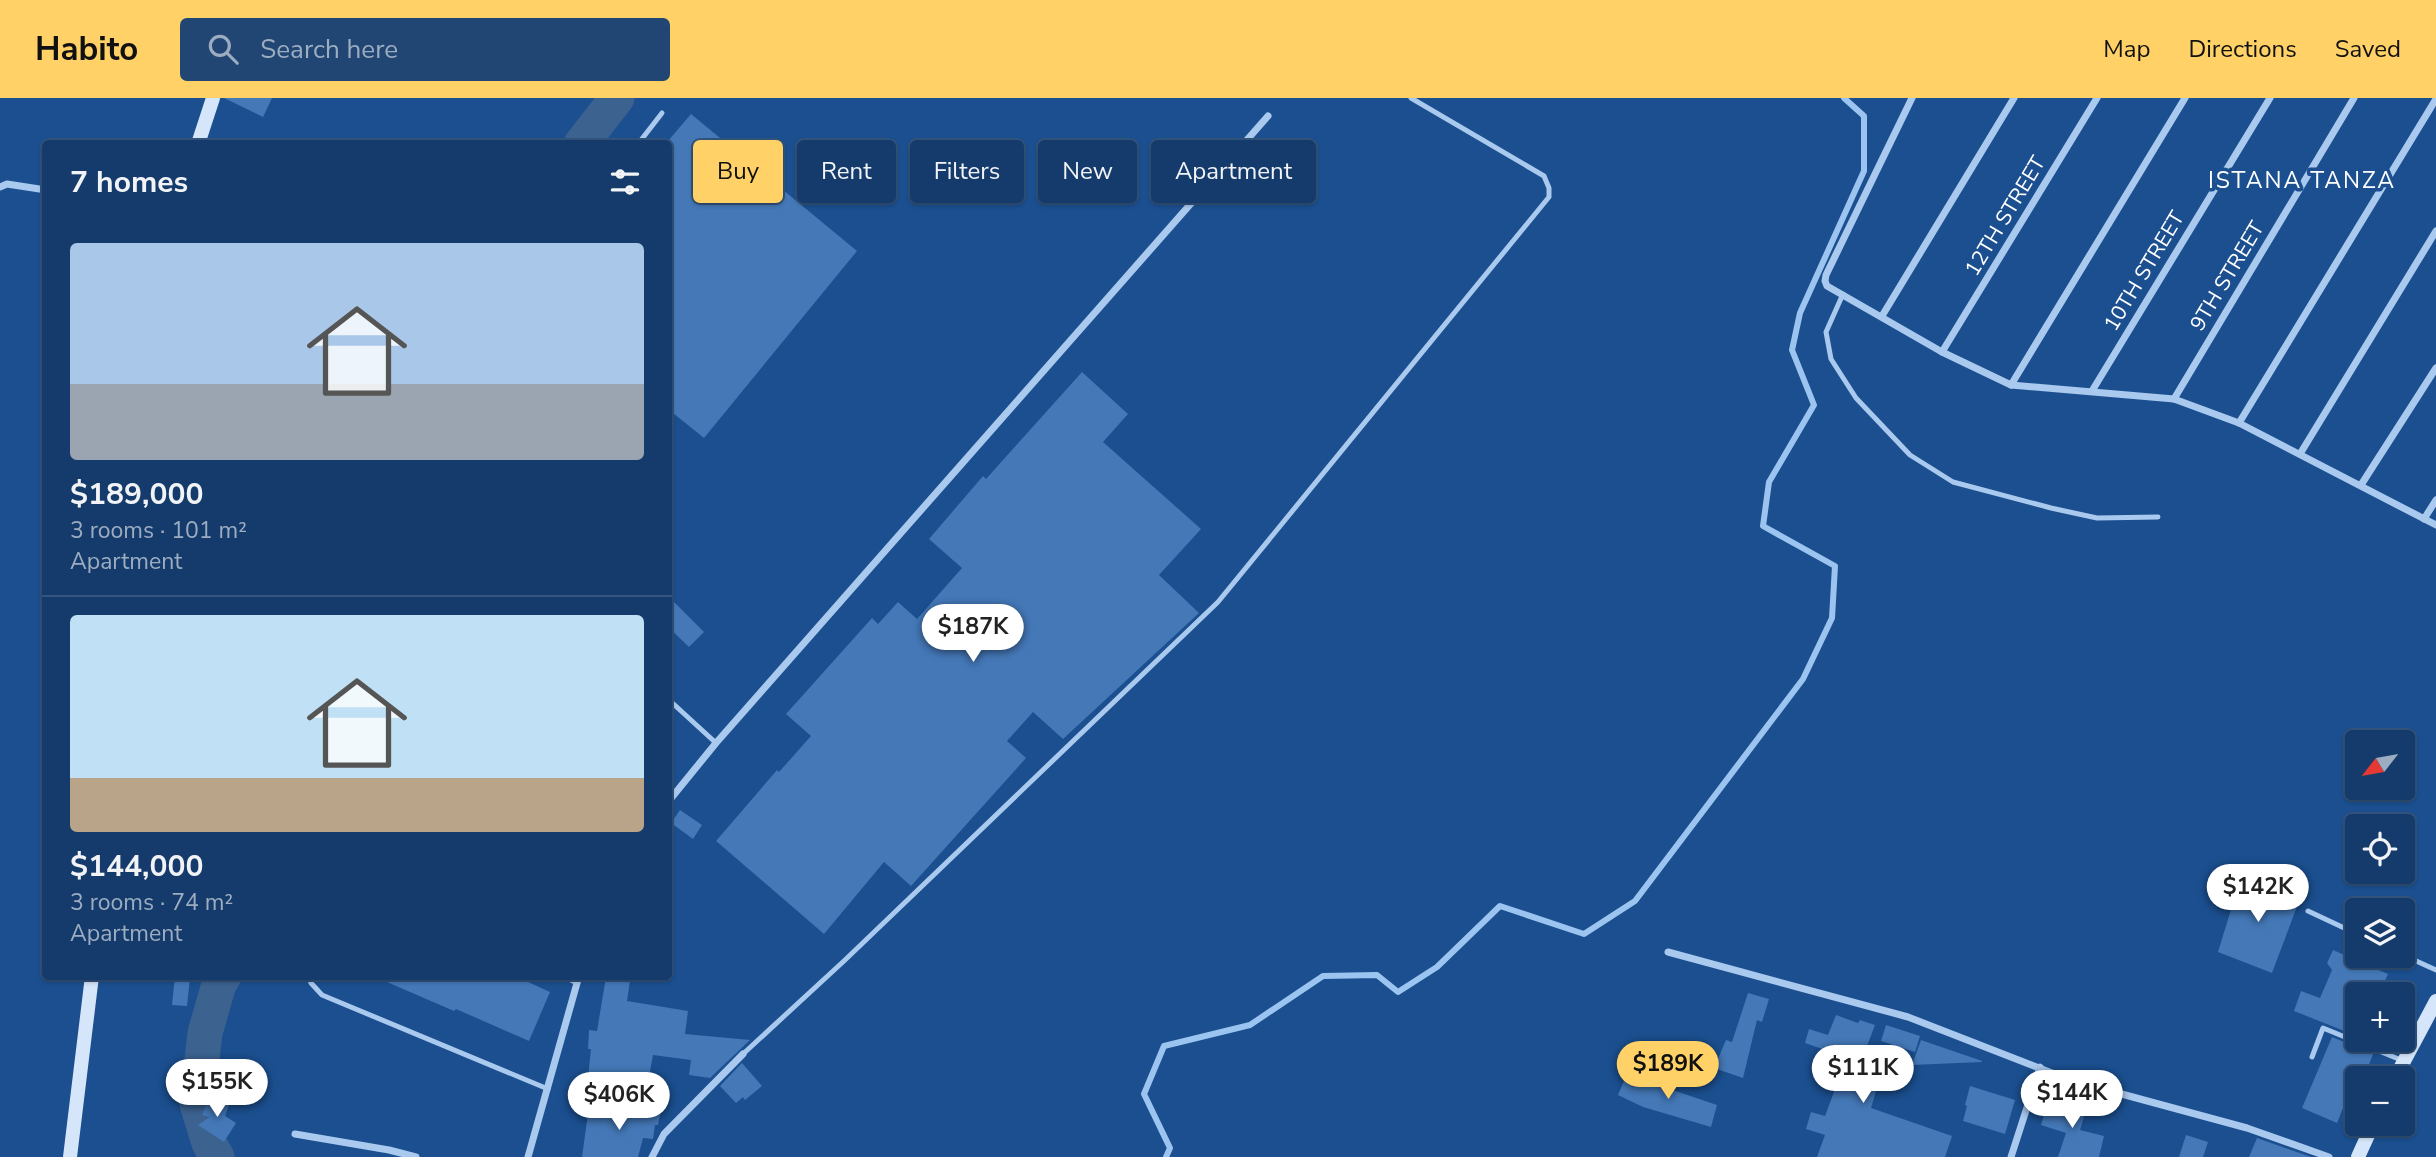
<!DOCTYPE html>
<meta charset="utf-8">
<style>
:root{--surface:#143b6b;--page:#214673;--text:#f1f3f6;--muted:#9dadc1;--line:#33557e;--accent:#ffd166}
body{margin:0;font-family:"Nunito Sans",sans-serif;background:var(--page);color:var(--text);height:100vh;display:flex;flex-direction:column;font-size:26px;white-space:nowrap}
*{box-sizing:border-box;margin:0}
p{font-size:23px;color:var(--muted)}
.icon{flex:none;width:38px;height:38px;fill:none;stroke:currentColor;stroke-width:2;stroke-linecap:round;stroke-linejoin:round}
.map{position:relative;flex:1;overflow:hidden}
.details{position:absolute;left:42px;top:42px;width:630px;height:840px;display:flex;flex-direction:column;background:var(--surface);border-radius:7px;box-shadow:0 2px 5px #0004,0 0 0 2px var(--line)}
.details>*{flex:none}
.banner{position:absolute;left:693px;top:42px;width:665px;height:63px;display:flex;gap:14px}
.needle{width:46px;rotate:239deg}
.controls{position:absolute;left:2345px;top:632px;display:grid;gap:14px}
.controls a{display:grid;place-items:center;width:70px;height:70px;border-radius:7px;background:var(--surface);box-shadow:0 2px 5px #0004,0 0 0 2px var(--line);font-size:35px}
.price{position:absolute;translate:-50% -60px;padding:0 16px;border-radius:24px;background:#fff;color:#222;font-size:23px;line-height:46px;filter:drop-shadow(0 2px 4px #0008)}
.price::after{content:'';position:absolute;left:50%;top:42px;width:21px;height:16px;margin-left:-10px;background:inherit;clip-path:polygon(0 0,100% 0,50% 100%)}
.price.on{background:var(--accent);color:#111}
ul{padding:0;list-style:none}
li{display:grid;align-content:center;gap:14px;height:371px;padding:0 28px}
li+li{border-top:2px solid var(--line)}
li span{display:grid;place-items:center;height:217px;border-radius:7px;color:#555}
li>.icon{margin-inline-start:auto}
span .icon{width:126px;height:126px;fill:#fffc;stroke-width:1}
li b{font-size:30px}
h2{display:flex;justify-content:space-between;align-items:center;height:84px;padding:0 28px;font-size:30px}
.pill{padding:0 24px;border-radius:7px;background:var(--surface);box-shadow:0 2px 5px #0004,0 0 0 2px var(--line);font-size:24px;line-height:63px}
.pill.on{background:var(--accent);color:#111}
header{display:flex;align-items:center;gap:42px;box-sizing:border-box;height:98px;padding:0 35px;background:var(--accent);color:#111}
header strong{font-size:33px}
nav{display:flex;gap:38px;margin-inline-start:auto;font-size:24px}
.search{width:490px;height:63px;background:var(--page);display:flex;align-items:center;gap:18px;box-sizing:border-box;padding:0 24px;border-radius:7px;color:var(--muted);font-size:26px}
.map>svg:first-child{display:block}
</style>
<header>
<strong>Habito</strong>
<div class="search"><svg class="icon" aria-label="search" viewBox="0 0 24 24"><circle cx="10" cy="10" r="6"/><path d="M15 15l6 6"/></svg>Search here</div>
<nav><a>Map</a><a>Directions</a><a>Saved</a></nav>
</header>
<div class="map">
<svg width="2436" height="1059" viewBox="0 0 2436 1059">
<rect width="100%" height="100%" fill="#1b4f8f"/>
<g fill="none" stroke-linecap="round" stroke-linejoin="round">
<path stroke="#9cc4f0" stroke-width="6" d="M1166 1059 1170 1050 1144 996 1164 948 1250 927 1323 878 1377 877 1398 894 1437 869 1500 808 1584 836 1635 803 1803 581 1832 520 1835 468 1763 428 1769 384 1814 307 1792 252 1800 215 1864 73V18L1844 0"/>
<g stroke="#3c6290" stroke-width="35">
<path d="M581 46 617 0"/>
<path d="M217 1059 209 1045 197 1006 205 935 219 886 224 878"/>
</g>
</g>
<g fill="#4478b7">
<path d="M224 0H272L263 19Z"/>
<path d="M691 16 857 153 704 340 668 311V43Z"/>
<path d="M1082 274 1128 316 1103 344 1201 431 1159 477 1199 515 1063 641 1033 614 1007 643 1026 660 911 788 884 764 824 836 716 743 777 672 779 674 811 638 786 616 872 520 878 526 898 504 917 521 962 470 929 441 983 378 986 381Z"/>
<path d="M668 498 704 534 689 549 668 529Z"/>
<path d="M680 712 702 727 693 741 671 725Z"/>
<path d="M2241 779 2301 798 2272 875 2218 854Z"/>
<path d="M2333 852 2388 876 2379 896H2357V938L2294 913 2301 893 2320 900 2332 872 2327 865Z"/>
<path d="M175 878 190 880 187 908 172 907Z"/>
<path d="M373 878H515L550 894 529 943 456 911 454 913Z"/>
<path d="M606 879 630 883 627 903 688 913 685 936 750 942 710 980 689 977 691 962 653 957 648 984 613 978 612 981 588 979 591 951H588L589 932 597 933Z"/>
<path d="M1748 895 1769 901 1762 924 1757 922 1743 980 1714 970 1726 942 1732 944Z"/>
<path d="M1836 917 1858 925 1860 922 1875 927 1856 977 1869 980V983L1878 986 1871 1010 1952 1038 1945 1059H1817L1825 1037 1806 1031 1811 1014 1825 1018 1837 986 1820 981 1828 953 1805 945 1809 931 1828 937Z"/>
<path d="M1886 927 1920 938 1915 954 1881 943Z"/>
<path d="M2332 939 2373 956 2364 980H2357V987L2353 985 2337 1025 2302 1010Z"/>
<path d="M1921 942 1982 963V964L1912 967Z"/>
<path d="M742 965 762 988 745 1002 743 999 736 1005 720 988Z"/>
<path d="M1627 976 1646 985V983L1717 1007 1711 1029 1643 1009 1618 997Z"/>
<path d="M1970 988 2015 1002 2005 1036 1963 1023 1967 1008 1965 1007Z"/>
<path d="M210 998 229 1007 225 1018 236 1025 224 1044 198 1027 210 1019 202 1017Z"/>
<path d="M2049 1000 2086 1012 2080 1032 2104 1038 2099 1059H2058L2066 1035 2041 1027Z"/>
<path d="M647 1004 662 1007 658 1027H655L653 1041 643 1040 638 1059H582L589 1008 643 1020Z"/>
<path d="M2186 1037 2208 1044 2203 1059H2179Z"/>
<path d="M2257 1040 2311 1059H2249Z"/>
</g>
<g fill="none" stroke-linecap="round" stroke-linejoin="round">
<g stroke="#a9c9ee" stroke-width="5">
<path d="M638 46 662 15"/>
<path d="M1843 196 1826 234 1831 261 1856 300 1910 357 1953 384 2051 410 2097 420 2158 419"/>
<path d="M668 601 716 645"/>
<path d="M2308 813 2357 836"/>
<path d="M2403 857 2436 872"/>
<path d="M2380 867 2384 858"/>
<path d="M309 878 311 885 322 897 548 991"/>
<path d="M563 878 577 885"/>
<path d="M743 956 845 862 1218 504 1549 99V90L1544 78 1411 0"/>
<path d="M2312 959 2323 930 2401 962"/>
</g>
<g stroke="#a9c9ee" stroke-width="7">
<path d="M1912 0 1826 177 1825 183 1827 188 1942 254 2011 287 2174 301 2239 325 2436 427"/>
<path d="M0 89 7 86 46 92"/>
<path d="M1882 218 2014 0"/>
<path d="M1942 254 2097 0"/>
<path d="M2011 287 2185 0"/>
<path d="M2092 293 2270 0"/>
<path d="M2174 301 2354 0"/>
<path d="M2239 325 2436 1"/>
<path d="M2300 356 2436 133"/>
<path d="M2361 387 2436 270"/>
<path d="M2424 421 2436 402"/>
<path d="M668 704 716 645 1268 18"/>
<path d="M1668 854 1908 919 2070 982 2247 1030 2329 1059"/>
<path d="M295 1036 389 1052 416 1059"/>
<path d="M528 1059 579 878"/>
<path d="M652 1059 664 1036 743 956"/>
<path d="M2011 1059 2040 969"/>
</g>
<g stroke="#d6e6fa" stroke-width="14">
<path d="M198 46 213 0"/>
<path d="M2395 980 2436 903"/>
<path d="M70 1059 92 878"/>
<path d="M2358 1059 2373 1026"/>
</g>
</g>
<g text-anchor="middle" stroke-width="7" stroke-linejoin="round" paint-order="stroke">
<g font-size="21" fill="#fff" stroke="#1b4f8f">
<text transform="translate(2005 118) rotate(-59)" y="7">12TH STREET</text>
<text transform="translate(2144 173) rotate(-59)" y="7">10TH STREET</text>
<text transform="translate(2227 178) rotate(-59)" y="7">9TH STREET</text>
</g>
<g font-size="23" letter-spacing="2" fill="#fff" stroke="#1b4f8f">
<text x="2302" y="90">ISTANA TANZA</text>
</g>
</g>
</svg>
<div class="controls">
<a><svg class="needle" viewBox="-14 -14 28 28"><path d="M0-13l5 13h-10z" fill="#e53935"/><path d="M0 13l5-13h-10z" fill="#9dadc1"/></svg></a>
<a><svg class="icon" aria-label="locate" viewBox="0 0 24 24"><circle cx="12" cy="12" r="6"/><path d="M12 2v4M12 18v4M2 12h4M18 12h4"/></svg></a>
<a><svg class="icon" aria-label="layers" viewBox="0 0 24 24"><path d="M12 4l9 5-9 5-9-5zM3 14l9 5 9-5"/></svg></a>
<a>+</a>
<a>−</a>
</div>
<b class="price" style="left:973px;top:566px">$187K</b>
<b class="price" style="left:2258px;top:826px">$142K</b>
<b class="price on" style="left:1668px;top:1003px">$189K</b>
<b class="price" style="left:1863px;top:1007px">$111K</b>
<b class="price" style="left:217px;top:1021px">$155K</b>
<b class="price" style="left:2072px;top:1032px">$144K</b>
<b class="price" style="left:619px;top:1034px">$406K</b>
<div class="banner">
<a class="pill on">Buy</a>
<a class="pill">Rent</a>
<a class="pill">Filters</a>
<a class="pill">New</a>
<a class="pill">Apartment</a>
</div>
<section class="details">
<h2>7 homes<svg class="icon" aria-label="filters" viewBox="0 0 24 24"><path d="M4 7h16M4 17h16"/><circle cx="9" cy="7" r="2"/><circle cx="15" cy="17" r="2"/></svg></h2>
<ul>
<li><span style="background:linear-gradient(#a9c7e8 65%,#9aa5b1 0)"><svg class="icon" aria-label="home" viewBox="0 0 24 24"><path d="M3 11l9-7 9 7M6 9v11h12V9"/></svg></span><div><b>$189,000</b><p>3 rooms · 101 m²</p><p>Apartment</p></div></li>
<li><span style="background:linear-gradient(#bfe0f5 75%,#b9a48a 0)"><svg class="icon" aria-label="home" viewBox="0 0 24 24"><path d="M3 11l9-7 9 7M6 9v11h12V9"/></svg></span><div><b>$144,000</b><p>3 rooms · 74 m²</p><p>Apartment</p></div></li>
</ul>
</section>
</div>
